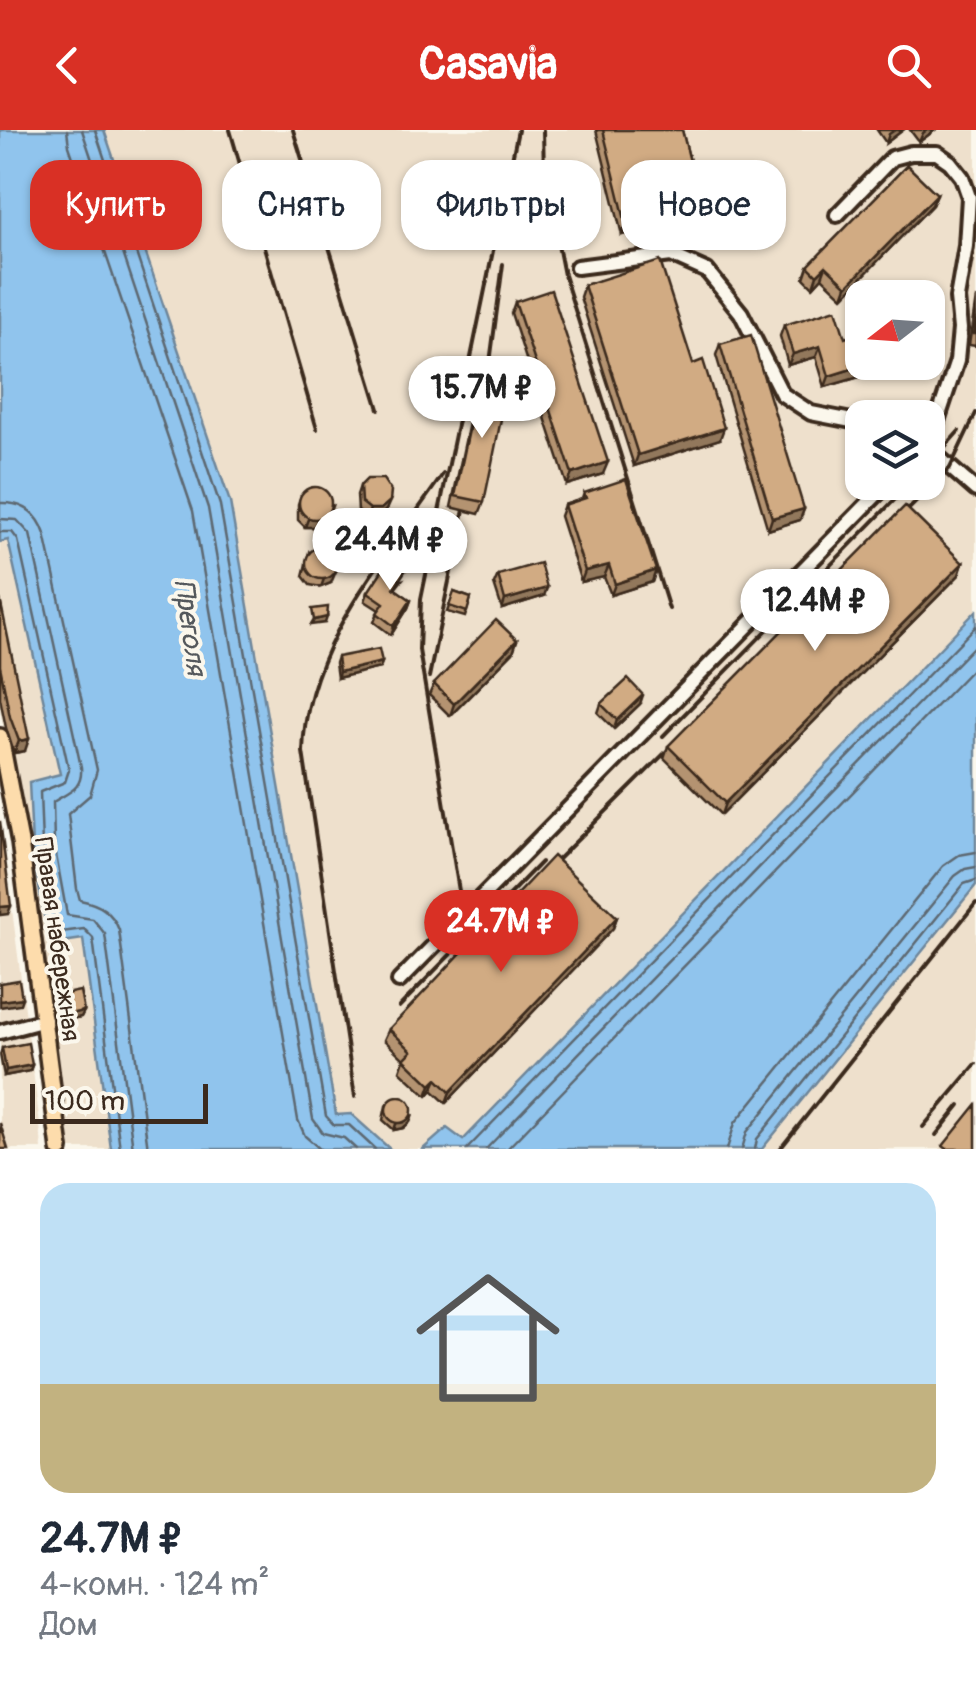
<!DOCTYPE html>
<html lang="ru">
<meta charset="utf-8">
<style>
:root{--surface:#fff;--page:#f2f2f3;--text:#1f2937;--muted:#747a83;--line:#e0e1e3;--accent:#d93025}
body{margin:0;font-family:Pangolin,sans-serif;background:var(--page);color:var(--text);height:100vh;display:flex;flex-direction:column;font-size:38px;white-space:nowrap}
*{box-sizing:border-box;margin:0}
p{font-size:32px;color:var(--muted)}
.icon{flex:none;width:55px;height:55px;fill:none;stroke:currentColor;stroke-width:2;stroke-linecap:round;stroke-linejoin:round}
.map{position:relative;height:1019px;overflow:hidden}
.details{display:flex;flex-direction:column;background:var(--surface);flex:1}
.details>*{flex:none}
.guide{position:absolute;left:30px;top:30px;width:918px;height:90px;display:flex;gap:20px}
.needle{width:65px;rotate:253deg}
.fabs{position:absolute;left:845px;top:150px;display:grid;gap:20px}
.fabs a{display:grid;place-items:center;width:100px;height:100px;border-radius:20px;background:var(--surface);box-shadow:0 2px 8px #0004;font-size:50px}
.scale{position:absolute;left:30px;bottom:25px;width:178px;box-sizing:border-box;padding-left:10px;border:5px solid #3b2a1e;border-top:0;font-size:28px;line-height:35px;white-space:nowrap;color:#3b2a1e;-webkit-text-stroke:8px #fbf7ec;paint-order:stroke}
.price{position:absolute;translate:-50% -85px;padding:0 22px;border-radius:35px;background:#fff;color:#222;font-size:32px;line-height:65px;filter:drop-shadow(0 2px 5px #0008)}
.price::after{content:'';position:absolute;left:50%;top:60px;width:30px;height:22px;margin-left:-15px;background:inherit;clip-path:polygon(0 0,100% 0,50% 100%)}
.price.on{background:var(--accent);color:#fff}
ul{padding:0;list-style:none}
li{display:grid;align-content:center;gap:20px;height:530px;padding:0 40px}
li+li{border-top:2px solid var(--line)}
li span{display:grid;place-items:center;height:310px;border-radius:30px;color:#555}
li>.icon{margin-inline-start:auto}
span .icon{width:180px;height:180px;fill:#fffc;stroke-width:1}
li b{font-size:42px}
.chip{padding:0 35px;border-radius:30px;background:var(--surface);box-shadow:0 2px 8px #0004;font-size:35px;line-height:90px}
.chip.on{background:var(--accent);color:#fff}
header{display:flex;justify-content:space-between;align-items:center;height:130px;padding:0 40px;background:var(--accent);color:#fff;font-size:45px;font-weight:800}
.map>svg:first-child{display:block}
</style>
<header><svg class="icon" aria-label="back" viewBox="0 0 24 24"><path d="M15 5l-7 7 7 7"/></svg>Casavia<svg class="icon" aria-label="search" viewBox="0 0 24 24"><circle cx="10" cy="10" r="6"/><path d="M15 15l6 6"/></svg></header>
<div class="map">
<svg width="976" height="1019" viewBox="0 0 976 1019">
<rect width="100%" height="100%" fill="#fbf7ec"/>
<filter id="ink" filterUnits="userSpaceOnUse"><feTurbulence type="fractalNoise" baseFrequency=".01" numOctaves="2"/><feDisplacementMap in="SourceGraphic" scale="20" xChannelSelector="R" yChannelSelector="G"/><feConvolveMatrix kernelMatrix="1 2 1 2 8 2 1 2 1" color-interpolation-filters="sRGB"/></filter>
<g filter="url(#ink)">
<g fill="#eee0cc" fill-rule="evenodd">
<path d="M104 0H976V481L462 1011 447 998 423 1019H390L351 984 336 986 230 372ZM862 168H928V232H862ZM862 288H928V352H862Z"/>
<path d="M8 410 60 644 111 1019H69L15 655 0 580V412Z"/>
<path d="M0 687 40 995 42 1019H0Z"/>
<path d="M976 755V1019H762L922 824Z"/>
</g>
<g fill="#90c4ed" stroke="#6e869a" stroke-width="2.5">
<path d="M0 0H104L230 372 336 985 351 984 390 1019H111L83 809 49 814 32 716 29 652 60 644 8 410 0 412Z"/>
<path d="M976 481V755L762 1019H423L447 998 463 1010Z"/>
</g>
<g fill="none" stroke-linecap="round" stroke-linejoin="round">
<g stroke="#5d6871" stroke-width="2.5">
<path d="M67 0 69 16 193 381 298 990 305 1006 320 1019"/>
<path d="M82 0 208 378 313 989 323 1003 344 1008 356 1019"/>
<path d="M95 0 220 375 326 986 334 995H349L375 1019"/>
<path d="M0 373C23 372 38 383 45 404L97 640 90 665 68 684 77 759 80 770C99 774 112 781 119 800L148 1019"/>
<path d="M0 389 17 390 30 404 81 637C83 660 68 662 53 672L54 714 67 785 93 789 105 804 133 1019"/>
<path d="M0 402H12L18 410 69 640 65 652 40 662 42 715 57 799 61 802 84 799 93 808 120 1019"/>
<path d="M467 1019 976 496"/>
<path d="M486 1019 976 514"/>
<path d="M507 1019 976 535"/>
<path d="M727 1019 735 993 943 736 959 725 976 722"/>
<path d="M742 1019 747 1002 955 746 965 739 976 737"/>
<path d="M755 1019 757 1009 964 754 976 750"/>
</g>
<defs>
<g id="minor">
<path d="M837 85 892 28 911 23H937L950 32 962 47 969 67 966 116 957 168 960 199 957 231 928 318"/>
<path d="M577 137 671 125 707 141 741 183 782 264 811 283 862 293"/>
<path d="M928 324 937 326 976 360"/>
<path d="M399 851 889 352"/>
<path d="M0 902 45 890"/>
</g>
<path id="major" d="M0 607 20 712 60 1019"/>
</defs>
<use href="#minor" stroke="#3b2a1e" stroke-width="20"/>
<use href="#major" stroke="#3b2a1e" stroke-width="22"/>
<use href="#minor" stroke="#fbf7ec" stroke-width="12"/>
<use href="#major" stroke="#fddcac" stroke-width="15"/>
<g stroke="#3b2a1e" stroke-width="4">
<path d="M230 0 317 299"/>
<path d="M293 0 379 279"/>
<path d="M543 0 544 44 564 145 669 479"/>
<path d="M484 278 503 134"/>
<path d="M928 336 959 301"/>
<path d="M890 398 950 338 976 283"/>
<path d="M429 547 470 351"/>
<path d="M663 606 912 352"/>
<path d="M536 751 685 603"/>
<path d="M461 773 419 520 421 469 518 0"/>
<path d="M399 877 541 732"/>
<path d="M355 967 303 622C305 515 386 428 443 344"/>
<path d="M923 997 976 934"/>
<path d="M936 1005 960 975"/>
<path d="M780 1019 976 773"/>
</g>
</g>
<g fill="#b49371" stroke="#3b2a1e" stroke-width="2.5">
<path d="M596 0H682L701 75 696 87 622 105Z"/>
<path d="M877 0H903L886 13Z"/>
<path d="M910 0H935L919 12Z"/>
<path d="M937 64 932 75 843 167 822 147 813 157 804 148 808 136Z"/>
<path d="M584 155 720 309 634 336 580 167Z"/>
<path d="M976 168V216L969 215Z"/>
<path d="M515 172 603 344 567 355 511 183Z"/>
<path d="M784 195 897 236 825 257 816 227 788 235 780 206Z"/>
<path d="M720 214 804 379 800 390 768 400 716 225Z"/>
<path d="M480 248 484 372 479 384 451 377 476 260Z"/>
<path d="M360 356 386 380 378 388H367L358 381 357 365Z"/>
<path d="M584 363 656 440 652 452 611 465 604 447 581 452 560 386 564 375 582 369Z"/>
<path d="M301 366 329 385 320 397H305L298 390V374Z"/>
<path d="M309 422 331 453 321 457 310 455 303 446Z"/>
<path d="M963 433 959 445 721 685 664 628 668 616Z"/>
<path d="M498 445 544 466 502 479 494 454Z"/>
<path d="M402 450 395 459 411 470 408 478 391 505 374 492 379 480 365 471 368 462Z"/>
<path d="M454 462 471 468 465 487 447 482Z"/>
<path d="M0 469 25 621 14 623 6 598 0 568Z"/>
<path d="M517 510 513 522 450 586 429 565 434 554Z"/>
<path d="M337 527 382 532 380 538 337 548 335 533Z"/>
<path d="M601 574H640L614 599 598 583Z"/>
<path d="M617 787 613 798 446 973 432 960 427 966 400 941 404 929 384 910 389 899Z"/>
<path d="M60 865 84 881 81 887 61 891 58 870Z"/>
<path d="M2 918 32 935 30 941 4 946 0 925Z"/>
<path d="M386 976 412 986 410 992 403 998 394 1000 383 990Z"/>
</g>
<g fill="#92785c" stroke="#3b2a1e" stroke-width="2.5">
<path d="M895 0H903L886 13 889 4Z"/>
<path d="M927 0H935L919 12 923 3Z"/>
<path d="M937 64 932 75 843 167 847 156Z"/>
<path d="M701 75 696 87 622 105 626 94Z"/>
<path d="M826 136 822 147 813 157 817 145Z"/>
<path d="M820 216 816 227 788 235 793 224Z"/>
<path d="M874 232H899L897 236 825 257 829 246Z"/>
<path d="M724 298 720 309 634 336 638 325Z"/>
<path d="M608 332 603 344 567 355 572 344Z"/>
<path d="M390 371 386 380 378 388H367L370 379Z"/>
<path d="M332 376 329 385 320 397H305L308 389Z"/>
<path d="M804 379 800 390 768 400 772 388Z"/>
<path d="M963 433 959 445 721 685 725 673Z"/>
<path d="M339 434 331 453 321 457 324 449Z"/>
<path d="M609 435 604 447 581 452 585 441Z"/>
<path d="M656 440 652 452 611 465 615 454Z"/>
<path d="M547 458 544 466 502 479 505 470Z"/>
<path d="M411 470 408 478 391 505 394 496Z"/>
<path d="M327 487 325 493 311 495 314 490Z"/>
<path d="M517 510 513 522 450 586 454 574Z"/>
<path d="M382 532 380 538 337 548 339 542Z"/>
<path d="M643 565 640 574 614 599 617 590Z"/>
<path d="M29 609 25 621 14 623 19 611Z"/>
<path d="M11 776 8 784 0 785V777Z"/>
<path d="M617 787 613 798 446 973 450 962Z"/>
<path d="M22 868 20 874 0 877V871Z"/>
<path d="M84 881 81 887 61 891 63 885Z"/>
<path d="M32 935 30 941 4 946 6 940Z"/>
<path d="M437 949 432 960 427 966 431 955Z"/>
<path d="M412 986 410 992 403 998 394 1000 396 994Z"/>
</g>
<g fill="#d1ab83" stroke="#3b2a1e" stroke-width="2.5">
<path d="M603 0H682L701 75 626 94Z"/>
<path d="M907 35 937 64 847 156 826 136 817 145 808 136Z"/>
<path d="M660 131 693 234 703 230 724 298 638 325 584 155Z"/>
<path d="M916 157 920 168H880Z"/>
<path d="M551 160 608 332 572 344 515 172Z"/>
<path d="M836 179 845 208 862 202V232H874L829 246 820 216 793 224 784 195Z"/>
<path d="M976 183V204H973Z"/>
<path d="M751 205 804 379 772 388 720 214Z"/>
<path d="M480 248 508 255 484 372 455 366Z"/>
<path d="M367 349H383L391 361 390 371 381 379H370L361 372 360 356Z"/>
<path d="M626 349 656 440 615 454 609 435 585 441 564 375 586 368 584 363Z"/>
<circle cx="315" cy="373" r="16"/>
<path d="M905 376 963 433 725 673 668 616Z"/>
<circle cx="322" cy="433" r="16"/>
<path d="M389 430 405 441 394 458 411 470 394 496 377 483 384 473 368 462Z"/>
<path d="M540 433 547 458 505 470 498 445Z"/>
<path d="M454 462 471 468 467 482 449 476Z"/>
<path d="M0 469 29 609 19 611 10 587 0 536Z"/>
<path d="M328 477 327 487 314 490 312 479Z"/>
<path d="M496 490 517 510 454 574 434 554Z"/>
<path d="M379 519 382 532 339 542 337 527Z"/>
<path d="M628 549 643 565 617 590 601 574Z"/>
<path d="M0 691 11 776 0 777Z"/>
<path d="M553 726 617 787 450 962 437 949 431 955 404 929 412 921 389 899Z"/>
<path d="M19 850 22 868 0 871V853Z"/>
<path d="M80 861 84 881 63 885 60 865Z"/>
<path d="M28 913 32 935 6 940 2 918Z"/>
<circle cx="399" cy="980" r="13"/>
<path d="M976 975V1019H947L943 1016Z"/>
<path d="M0 993 8 1019H0Z"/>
</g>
</g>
<g text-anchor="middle" stroke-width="8" stroke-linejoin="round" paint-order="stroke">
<g font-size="25" fill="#3b2a1e" stroke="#fbf7ec">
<text transform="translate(58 809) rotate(82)" y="9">Правая набережная</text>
</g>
<g font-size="28" font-style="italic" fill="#54585c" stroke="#fbf7ec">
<text transform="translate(191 497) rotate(82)" y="10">Преголя</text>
</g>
</g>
</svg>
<div class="fabs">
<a><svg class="needle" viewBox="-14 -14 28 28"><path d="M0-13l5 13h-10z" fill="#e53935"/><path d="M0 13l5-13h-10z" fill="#747a83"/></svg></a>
<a><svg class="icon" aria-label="layers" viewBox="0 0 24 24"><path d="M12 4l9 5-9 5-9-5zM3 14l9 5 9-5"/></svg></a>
</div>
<div class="scale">100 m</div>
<b class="price" style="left:482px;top:311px">15.7M ₽</b>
<b class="price" style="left:390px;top:463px">24.4M ₽</b>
<b class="price" style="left:815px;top:524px">12.4M ₽</b>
<b class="price on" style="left:501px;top:845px">24.7M ₽</b>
<div class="guide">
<a class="chip on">Купить</a>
<a class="chip">Снять</a>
<a class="chip">Фильтры</a>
<a class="chip">Новое</a>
</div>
</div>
<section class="details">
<ul>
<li><span style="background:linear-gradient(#bfe0f5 65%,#c2b280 0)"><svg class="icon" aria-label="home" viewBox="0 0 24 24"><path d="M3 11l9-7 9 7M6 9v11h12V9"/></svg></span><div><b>24.7M ₽</b><p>4-комн. · 124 m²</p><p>Дом</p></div></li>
</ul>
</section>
